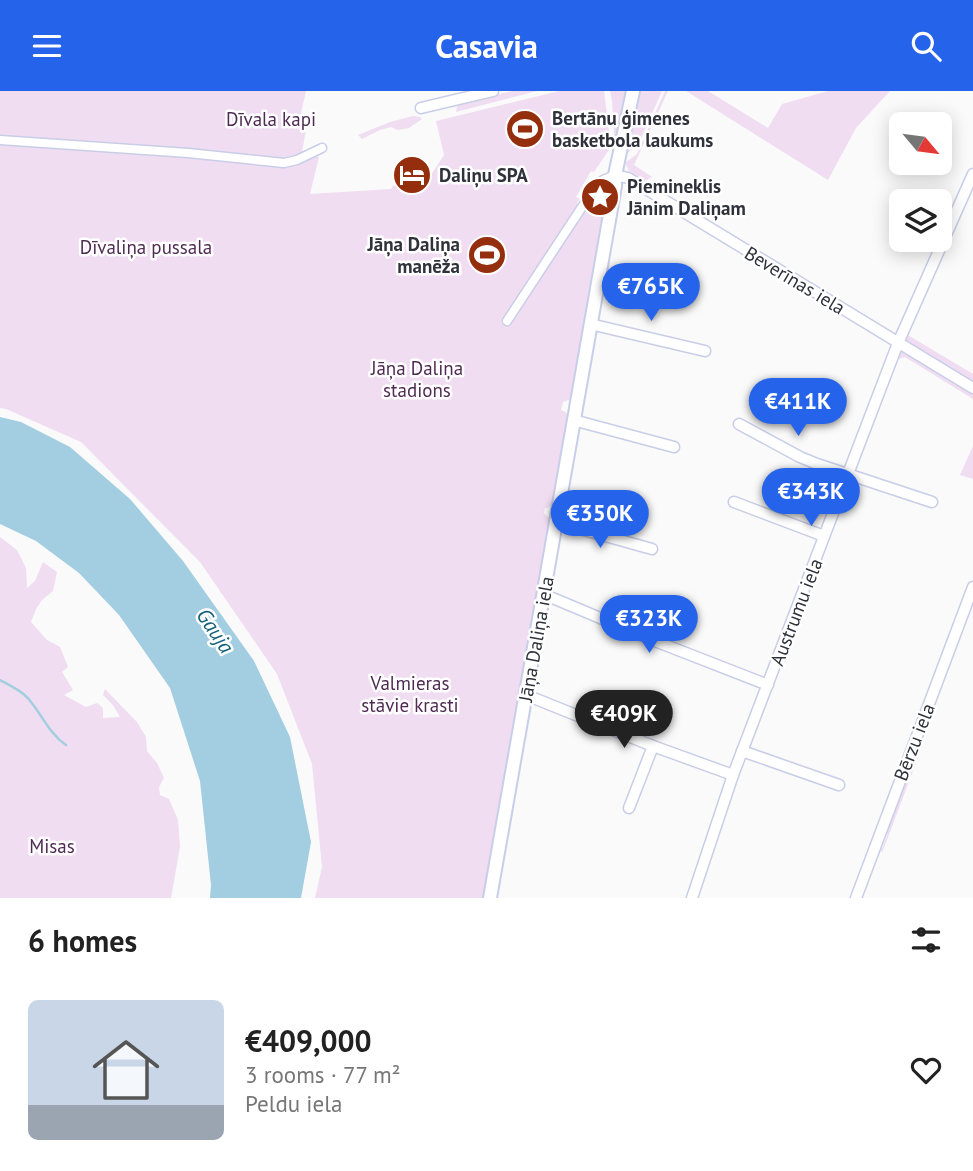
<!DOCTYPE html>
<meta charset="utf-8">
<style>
:root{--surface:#fff;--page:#f6f6f6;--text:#222;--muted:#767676;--line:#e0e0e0;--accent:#2563eb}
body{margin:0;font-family:"PT Sans",sans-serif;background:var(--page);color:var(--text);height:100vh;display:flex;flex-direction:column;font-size:26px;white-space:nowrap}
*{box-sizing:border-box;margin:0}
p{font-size:23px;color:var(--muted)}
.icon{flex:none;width:38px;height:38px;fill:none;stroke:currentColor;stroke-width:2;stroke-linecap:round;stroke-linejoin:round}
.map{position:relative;height:807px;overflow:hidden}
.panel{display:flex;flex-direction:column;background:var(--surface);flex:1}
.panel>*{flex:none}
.needle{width:46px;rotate:119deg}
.buttons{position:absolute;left:889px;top:21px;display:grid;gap:14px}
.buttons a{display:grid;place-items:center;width:63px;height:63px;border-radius:10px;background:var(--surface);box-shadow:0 4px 18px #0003;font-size:35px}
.price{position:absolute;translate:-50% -60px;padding:0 16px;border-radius:24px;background:var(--accent);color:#fff;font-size:23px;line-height:46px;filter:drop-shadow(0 2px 4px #0008)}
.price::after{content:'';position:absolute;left:50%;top:42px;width:21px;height:16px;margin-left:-10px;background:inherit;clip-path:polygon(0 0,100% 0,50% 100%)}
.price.current{background:#222;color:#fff}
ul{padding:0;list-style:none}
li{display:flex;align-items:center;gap:21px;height:175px;padding:0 28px}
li+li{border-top:2px solid var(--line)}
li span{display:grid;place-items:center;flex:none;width:196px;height:140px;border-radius:10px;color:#555}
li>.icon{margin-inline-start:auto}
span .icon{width:84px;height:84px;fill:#fffc;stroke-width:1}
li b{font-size:30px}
h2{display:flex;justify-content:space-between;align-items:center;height:84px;padding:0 28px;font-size:30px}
header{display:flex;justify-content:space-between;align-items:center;height:91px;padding:0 28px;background:var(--accent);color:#fff;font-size:32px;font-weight:700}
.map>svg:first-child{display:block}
</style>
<header><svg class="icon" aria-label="menu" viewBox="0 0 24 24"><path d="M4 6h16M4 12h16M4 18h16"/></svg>Casavia<svg class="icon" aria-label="search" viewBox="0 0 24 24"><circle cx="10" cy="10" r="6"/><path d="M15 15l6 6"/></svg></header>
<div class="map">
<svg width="973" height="807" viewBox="0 0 973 807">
<rect width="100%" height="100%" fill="#fafafa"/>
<g fill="#f0ddf2">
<path d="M0 0H306L301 22 310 26 305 44 302 62 319 66 310 103 391 98 394 94 410 104 419 90 425 93 444 64 436 30 559 0H604L611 56 594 81 591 80 576 106 580 108 577 112 586 118 601 97 606 100 603 124 572 308 563 311 561 319 566 321 568 327 554 413 547 417H545L544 422 549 427 550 434 490 807H315L322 776 312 673 277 583 200 471 81 351 6 318 0 317Z"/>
<path d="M512 0H537L456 21 457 15 470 10Z"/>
<path d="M610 0H626L615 57 612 10Z"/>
<path d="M639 0H662L639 52 623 66Z"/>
<path d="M665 0H668L634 74 652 86 645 90 629 80 625 72 637 63Z"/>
<path d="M686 0H708L768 37 782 13 828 0H890L856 37 828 89Z"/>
<path d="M413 25 420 26 422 28 409 37 398 39 391 36 380 39 362 48 358 44 390 31Z"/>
<path d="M906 243 973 283V290L904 248Z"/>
<path d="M901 259 973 302V308L905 266 899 268 896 266Z"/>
<path d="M973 355V388L960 384Z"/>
<path d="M0 446 17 459 26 477 27 497 35 490 43 471 57 481 53 500 42 509 36 518 31 531 47 549 60 556 68 576 62 581 73 599 64 604 86 616 97 612 103 617V627L120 626 113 614 103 604 105 598 137 631 146 646 147 660 157 672 164 687 159 696 160 704 169 708 178 729 180 756 171 807H0Z"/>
<path d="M918 657 921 659 882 762 881 760 887 745 888 737Z"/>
</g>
<path fill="#a3cde0" d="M0 326 21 331 70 356 130 408 183 470 254 570 290 646 311 751 301 807H210L211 794 200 690 170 597 119 524 79 482 36 450 0 433Z"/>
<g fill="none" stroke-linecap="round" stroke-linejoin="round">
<path stroke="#a3cde0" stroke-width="2.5" d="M0 589C11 595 24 601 31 611 43 626 50 643 66 654"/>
<defs>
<g id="pedestrian">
<path d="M0 49 188 62 284 72 297 69 322 57"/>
<path d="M507 230 582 116 603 89 615 84"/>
</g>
<g id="minor">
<path d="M421 17 493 0"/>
<path d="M615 84 628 87 973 297"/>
<path d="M590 233 705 260"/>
<path d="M573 329 674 356"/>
<path d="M739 333 800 366 817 373 932 411"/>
<path d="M734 411 824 445"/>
<path d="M555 431 652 458"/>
<path d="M543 503 655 550 768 594"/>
<path d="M526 604 653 655 733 684"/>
<path d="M742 660 839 694"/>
<path d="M629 717 653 655"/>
<path d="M692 807 733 684 898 252 973 83"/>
<path d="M856 807 973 496"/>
</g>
<path id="tertiary" d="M490 807 615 95V84L633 0"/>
</defs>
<use href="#pedestrian" stroke="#c8cee7" stroke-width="11"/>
<use href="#minor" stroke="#c8cee7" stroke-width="13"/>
<use href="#tertiary" stroke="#c8cee7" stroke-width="16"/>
<use href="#pedestrian" stroke="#fff" stroke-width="8"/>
<use href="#minor" stroke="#fff" stroke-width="10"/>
<use href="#tertiary" stroke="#fff" stroke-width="12"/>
</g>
<defs>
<symbol id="stadium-disc" viewBox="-11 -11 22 22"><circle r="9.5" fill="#952e0d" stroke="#fff"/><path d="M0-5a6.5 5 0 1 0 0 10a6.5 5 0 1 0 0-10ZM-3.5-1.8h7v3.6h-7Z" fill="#fff"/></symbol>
<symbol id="hotel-disc" viewBox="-11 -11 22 22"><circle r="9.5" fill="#952e0d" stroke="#fff"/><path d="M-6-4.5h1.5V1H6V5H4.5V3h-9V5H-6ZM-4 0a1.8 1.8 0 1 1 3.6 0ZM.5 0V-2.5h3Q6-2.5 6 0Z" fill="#fff"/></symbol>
<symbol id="sight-disc" viewBox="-11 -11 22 22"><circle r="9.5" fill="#952e0d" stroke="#fff"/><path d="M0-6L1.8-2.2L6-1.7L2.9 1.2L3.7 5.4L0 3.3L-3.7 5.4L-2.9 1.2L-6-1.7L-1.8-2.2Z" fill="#fff"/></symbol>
</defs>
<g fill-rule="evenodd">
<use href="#stadium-disc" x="503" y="16" width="44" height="44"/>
<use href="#hotel-disc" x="390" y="62" width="44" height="44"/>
<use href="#sight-disc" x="578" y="84" width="44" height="44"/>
<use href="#stadium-disc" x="465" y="142" width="44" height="44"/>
</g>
<g text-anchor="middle" stroke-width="5" stroke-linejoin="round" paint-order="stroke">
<g font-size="19" font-weight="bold" fill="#2f313b" stroke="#fff" text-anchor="start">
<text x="552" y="34">Bertānu ģimenes<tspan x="552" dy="22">basketbola laukums</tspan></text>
<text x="439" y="91">Daliņu SPA</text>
<text x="627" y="102">Piemineklis<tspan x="627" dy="22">Jānim Daliņam</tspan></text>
<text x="460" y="160" text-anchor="end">Jāņa Daliņa<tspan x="460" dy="22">manēža</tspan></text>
</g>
<g font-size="19" fill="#4f2b53" stroke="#fff">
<text x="271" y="35">Dīvala kapi</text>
<text x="146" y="163">Dīvaliņa pussala</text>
<text x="417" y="284">Jāņa Daliņa<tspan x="417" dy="22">stadions</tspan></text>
<text x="410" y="599">Valmieras<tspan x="410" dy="22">stāvie krasti</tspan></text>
<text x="52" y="762">Misas</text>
</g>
<g font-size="19" fill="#2f313b" stroke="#fff">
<text transform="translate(795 189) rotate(31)" y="7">Beverīnas iela</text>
<text transform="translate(796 521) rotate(-69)" y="7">Austrumu iela</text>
<text transform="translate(536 548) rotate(-80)" y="7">Jāņa Daliņa iela</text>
<text transform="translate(914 651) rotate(-69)" y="7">Bērzu iela</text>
</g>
<g font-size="21" font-style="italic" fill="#13617b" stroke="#fff">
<text transform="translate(215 540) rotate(56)" y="7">Gauja</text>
</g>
</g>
</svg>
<div class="buttons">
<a><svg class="needle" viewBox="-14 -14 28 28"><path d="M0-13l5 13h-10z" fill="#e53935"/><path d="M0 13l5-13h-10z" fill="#767676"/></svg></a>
<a><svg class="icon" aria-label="layers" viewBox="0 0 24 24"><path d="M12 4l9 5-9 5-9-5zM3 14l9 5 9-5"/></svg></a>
</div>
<b class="price" style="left:651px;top:232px">€765K</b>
<b class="price" style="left:798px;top:347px">€411K</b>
<b class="price" style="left:811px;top:437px">€343K</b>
<b class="price" style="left:600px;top:459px">€350K</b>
<b class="price" style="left:649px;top:564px">€323K</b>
<b class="price current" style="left:624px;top:659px">€409K</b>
</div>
<section class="panel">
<h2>6 homes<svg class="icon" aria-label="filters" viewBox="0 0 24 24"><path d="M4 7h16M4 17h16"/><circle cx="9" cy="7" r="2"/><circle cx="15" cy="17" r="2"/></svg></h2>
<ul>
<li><span style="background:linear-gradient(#c9d6e8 75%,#9aa5b1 0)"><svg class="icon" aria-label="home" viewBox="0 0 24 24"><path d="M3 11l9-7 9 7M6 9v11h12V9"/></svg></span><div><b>€409,000</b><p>3 rooms · 77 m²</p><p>Peldu iela</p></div><svg class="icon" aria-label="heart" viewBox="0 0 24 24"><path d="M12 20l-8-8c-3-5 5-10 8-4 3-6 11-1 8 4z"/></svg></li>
</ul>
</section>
